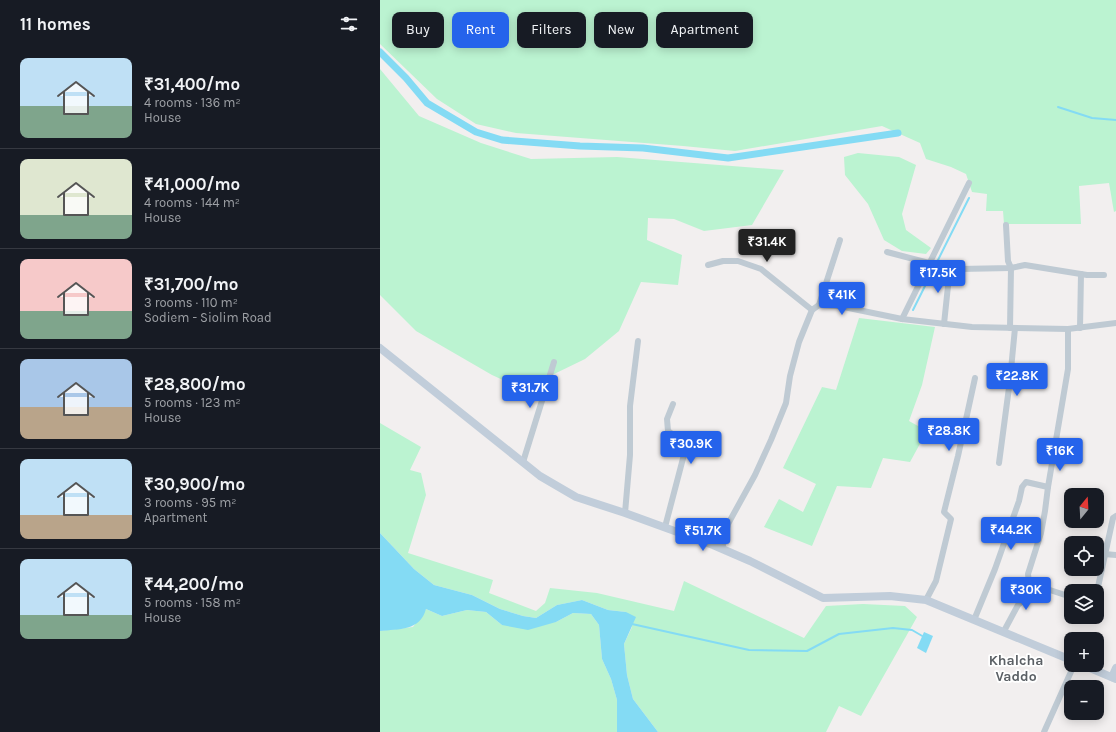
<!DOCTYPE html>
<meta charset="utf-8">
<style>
:root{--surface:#171b24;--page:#242831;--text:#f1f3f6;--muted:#9ea1a6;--line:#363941;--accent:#2563eb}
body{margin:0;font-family:Karla,sans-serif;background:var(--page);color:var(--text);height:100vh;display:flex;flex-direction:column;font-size:15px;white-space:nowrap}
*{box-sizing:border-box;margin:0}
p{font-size:13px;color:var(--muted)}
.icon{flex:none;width:22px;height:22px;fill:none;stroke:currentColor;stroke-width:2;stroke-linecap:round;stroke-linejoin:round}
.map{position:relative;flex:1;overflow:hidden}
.drawer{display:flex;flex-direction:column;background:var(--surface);width:380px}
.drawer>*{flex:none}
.top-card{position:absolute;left:12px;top:12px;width:380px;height:36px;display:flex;gap:8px}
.needle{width:26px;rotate:18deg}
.tools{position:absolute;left:684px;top:488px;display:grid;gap:8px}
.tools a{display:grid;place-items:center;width:40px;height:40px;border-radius:8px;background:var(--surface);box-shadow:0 2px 10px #0003;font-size:20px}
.price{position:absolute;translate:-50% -34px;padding:0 9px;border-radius:4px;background:var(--accent);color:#fff;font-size:13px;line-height:26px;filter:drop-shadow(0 1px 2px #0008)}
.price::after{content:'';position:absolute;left:50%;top:24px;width:12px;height:9px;margin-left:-6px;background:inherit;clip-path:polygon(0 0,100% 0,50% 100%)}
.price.selected{background:#222;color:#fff}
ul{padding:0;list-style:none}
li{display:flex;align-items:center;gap:12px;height:100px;padding:0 20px}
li+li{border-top:1px solid var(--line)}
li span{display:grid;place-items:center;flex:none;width:112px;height:80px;border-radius:8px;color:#555}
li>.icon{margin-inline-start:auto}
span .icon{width:48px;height:48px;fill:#fffc;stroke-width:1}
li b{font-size:17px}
h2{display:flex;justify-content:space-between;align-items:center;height:48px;padding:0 20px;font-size:17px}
.chip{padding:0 14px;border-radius:8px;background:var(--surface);box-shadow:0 2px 10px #0003;font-size:14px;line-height:36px}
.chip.selected{background:var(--accent);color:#fff}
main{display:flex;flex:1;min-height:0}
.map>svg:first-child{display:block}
</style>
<main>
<section class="drawer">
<h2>11 homes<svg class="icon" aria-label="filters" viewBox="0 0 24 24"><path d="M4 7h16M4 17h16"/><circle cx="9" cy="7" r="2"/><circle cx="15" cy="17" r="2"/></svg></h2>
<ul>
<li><span style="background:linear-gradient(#bfe0f5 60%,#7fa58c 0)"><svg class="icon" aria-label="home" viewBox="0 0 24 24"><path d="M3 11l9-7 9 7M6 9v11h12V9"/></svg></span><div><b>₹31,400/mo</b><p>4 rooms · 136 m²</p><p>House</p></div></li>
<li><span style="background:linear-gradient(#dfe7d0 70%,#7fa58c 0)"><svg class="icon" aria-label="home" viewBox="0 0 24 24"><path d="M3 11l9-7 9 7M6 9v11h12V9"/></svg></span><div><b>₹41,000/mo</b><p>4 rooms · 144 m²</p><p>House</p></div></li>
<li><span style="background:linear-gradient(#f6c9c9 65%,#7fa58c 0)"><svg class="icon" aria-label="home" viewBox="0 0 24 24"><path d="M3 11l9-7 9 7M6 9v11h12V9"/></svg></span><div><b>₹31,700/mo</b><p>3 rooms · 110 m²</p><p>Sodiem - Siolim Road</p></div></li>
<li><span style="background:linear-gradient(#a9c7e8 60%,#b9a48a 0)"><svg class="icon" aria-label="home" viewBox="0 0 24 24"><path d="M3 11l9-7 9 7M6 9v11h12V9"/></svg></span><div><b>₹28,800/mo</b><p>5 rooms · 123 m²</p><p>House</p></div></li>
<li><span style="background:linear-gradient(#bfe0f5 70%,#b9a48a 0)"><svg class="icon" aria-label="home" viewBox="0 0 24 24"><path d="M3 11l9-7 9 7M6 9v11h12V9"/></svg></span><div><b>₹30,900/mo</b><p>3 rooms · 95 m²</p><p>Apartment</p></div></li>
<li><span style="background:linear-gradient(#bfe0f5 70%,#7fa58c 0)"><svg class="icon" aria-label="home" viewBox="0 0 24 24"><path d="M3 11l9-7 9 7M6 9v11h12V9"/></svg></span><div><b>₹44,200/mo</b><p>5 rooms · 158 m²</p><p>House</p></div></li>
</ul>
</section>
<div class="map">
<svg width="736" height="732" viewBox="0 0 736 732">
<rect width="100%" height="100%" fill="#f2efef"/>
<g fill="#bbf3d1">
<path d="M0 0H736V211L734 212 729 183 699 186 701 224H624L623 211H606L607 194 592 192 586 174 571 167 546 159 540 143 502 126 355 151 303 146 136 133 96 124 57 99 0 44Z"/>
<path d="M0 69 39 116 101 143 151 159 237 157 404 170 372 225 324 231 294 219 268 218 267 240 302 255 298 285 261 282 239 331 205 359 170 376 154 394 112 375 36 331 0 295Z"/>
<path d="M478 153 519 157 536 165 522 214 526 230 551 248 546 254 522 251 504 240 488 204 465 175 464 157Z"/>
<path d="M479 318 555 327 542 385 529 421 547 431 530 462 503 458 491 488 457 486 432 546 384 527 399 499 423 512 436 484 403 468 442 387 456 390Z"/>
<path d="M0 423 41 447 30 470 41 473 46 495 28 553 113 580 109 593 156 611 165 603 170 588 217 593 294 611 304 581 424 638 446 606 483 604 525 606 537 617 481 716 459 706 446 732H278L253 699 247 675 244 644 252 627 246 612 228 610 202 600 177 605 156 618 143 616 120 609 92 595 54 585 34 569 0 533Z"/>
<path d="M46 609 62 616 87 610 106 612 122 625 176 622 193 613 211 614 219 625 222 659 231 679 237 700V732H0V631L33 627Z"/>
</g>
<g fill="#84dbf4">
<path d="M0 533 34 569 54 585 92 595 120 609 143 616 156 618 177 605 202 600 228 610 246 612 256 617 244 644 247 675 253 699 278 732H237V700L231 679 222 659 219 625 211 614 193 613 176 622 148 630 122 625 106 612 87 610 62 616 46 609C40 631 19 629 0 631Z"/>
<path d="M544 632 553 636 546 653 537 648Z"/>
</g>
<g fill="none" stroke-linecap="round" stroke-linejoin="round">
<g stroke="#84dbf4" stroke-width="2">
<path d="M678 107 712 118 736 120"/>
<path d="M533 310 589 198"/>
<path d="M252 624 369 650 427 651 459 634 513 628 532 630 544 637"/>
</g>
<path stroke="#84dbf4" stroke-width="7" d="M0 52 26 78 47 103 96 132 122 140 200 146 263 148 348 158 518 133"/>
<g stroke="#bfcad3" stroke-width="6">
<path d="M626 225 628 261 631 268 630 328"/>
<path d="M507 252 549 263 580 269 631 268 645 265 707 275H724"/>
<path d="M328 265 343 261H358L381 269 432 310"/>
<path d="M439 305 460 240"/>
<path d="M522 319 589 183"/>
<path d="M564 324 570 267"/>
<path d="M700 328 701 274"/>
<path d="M688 329V369L668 487 665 511 661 533 648 574 649 583 691 597"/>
<path d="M143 462 174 362"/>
<path d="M619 463 630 380 635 328"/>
<path d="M245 513 250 455V406L258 341"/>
<path d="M285 527 306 447 300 440 288 431 287 419 293 404"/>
<path d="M697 540 712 543"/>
<path d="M717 544 726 546"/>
<path d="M342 549 348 524 375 475 391 440 406 403 410 376 419 342 432 310 439 305 459 306 522 319 592 327 688 329 736 323"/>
<path d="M724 554 736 555"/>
<path d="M713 591 718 587 733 518 736 516"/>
<path d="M546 600 556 581 571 519 564 512 578 456 595 378"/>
<path d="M594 620 615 569 639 501 642 487 646 482 668 487"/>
<path d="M624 631 638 605 643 601 649 583"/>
<path d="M664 732 694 665"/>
</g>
<g stroke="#c1cdda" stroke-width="8">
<path d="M0 348 160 476 196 497 245 513 333 545 370 561 443 598 510 596 546 600 691 660"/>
<path d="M703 665 736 679"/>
<path d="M732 677 736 668"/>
</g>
</g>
<g text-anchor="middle" stroke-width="3.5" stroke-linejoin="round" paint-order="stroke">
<g font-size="14" font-weight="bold" fill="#5b6065" stroke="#fff">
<text x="636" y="665">Khalcha<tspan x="636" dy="16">Vaddo</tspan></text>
</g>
</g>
</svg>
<div class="tools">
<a><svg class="needle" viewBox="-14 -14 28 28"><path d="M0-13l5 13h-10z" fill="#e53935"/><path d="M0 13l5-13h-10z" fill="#9ea1a6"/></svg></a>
<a><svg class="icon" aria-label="locate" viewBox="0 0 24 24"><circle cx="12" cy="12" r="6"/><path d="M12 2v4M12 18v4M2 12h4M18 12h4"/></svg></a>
<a><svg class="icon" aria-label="layers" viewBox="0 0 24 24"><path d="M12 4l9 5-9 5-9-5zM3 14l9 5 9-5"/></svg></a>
<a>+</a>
<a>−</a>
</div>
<b class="price selected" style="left:387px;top:263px">₹31.4K</b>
<b class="price" style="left:558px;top:294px">₹17.5K</b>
<b class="price" style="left:462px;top:316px">₹41K</b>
<b class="price" style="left:637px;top:397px">₹22.8K</b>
<b class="price" style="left:150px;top:409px">₹31.7K</b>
<b class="price" style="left:569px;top:452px">₹28.8K</b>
<b class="price" style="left:311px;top:465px">₹30.9K</b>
<b class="price" style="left:680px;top:472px">₹16K</b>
<b class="price" style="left:631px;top:551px">₹44.2K</b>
<b class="price" style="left:323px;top:552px">₹51.7K</b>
<b class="price" style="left:646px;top:611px">₹30K</b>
<div class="top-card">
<a class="chip">Buy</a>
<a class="chip selected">Rent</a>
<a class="chip">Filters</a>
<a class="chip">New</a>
<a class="chip">Apartment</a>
</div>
</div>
</main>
